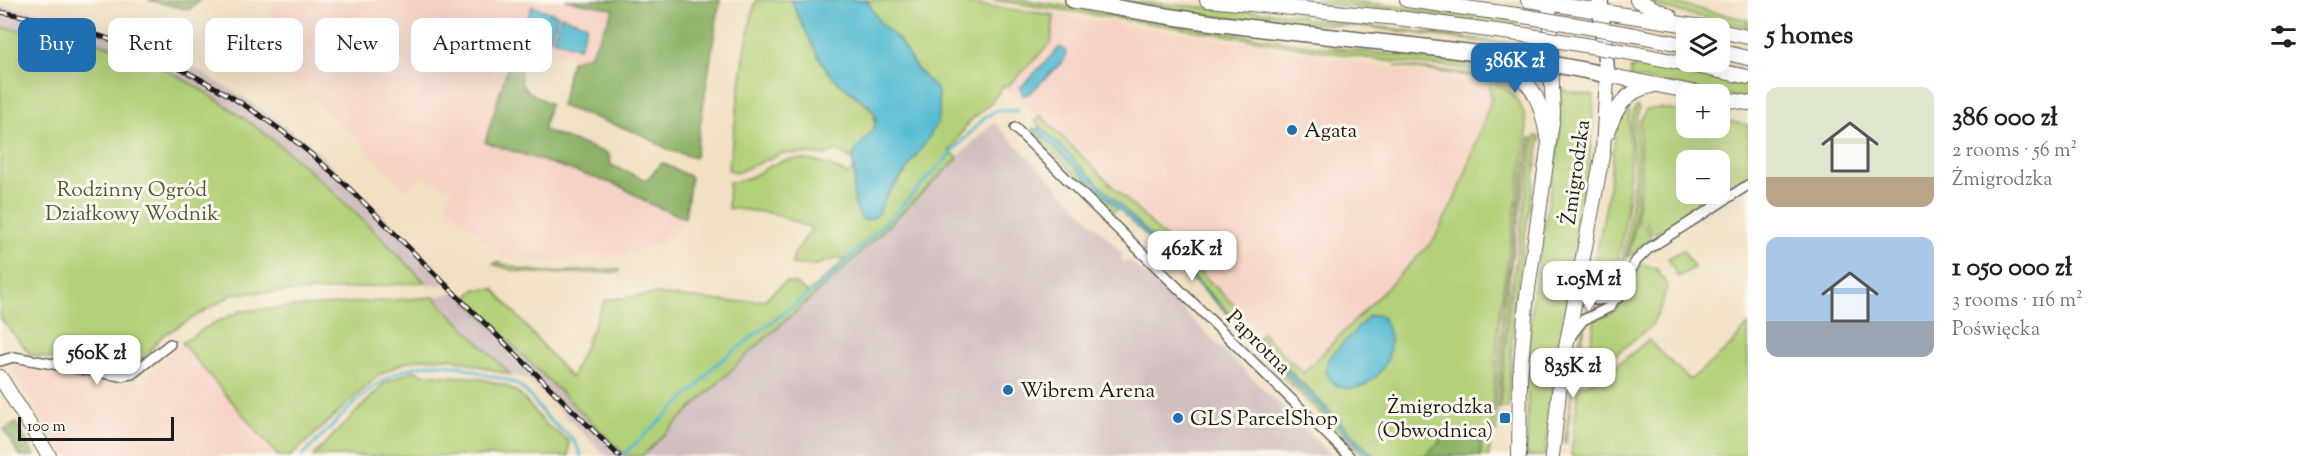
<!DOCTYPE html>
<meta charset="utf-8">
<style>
:root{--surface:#fff;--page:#f6f6f6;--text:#202124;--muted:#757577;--accent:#1f6fb2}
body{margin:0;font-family:"Sorts Mill Goudy",serif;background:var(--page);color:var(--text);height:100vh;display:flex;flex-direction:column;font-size:22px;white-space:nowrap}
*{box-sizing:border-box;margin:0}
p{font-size:20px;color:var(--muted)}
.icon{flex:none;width:33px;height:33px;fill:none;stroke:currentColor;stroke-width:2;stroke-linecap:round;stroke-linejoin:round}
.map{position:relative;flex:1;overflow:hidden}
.drawer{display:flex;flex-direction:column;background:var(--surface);width:570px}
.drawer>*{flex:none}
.banner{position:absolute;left:18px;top:18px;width:570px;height:54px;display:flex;gap:12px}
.buttons{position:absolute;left:1676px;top:18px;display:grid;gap:12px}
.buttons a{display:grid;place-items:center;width:54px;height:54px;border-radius:12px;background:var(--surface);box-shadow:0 6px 24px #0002;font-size:30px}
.scale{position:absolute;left:18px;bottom:15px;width:156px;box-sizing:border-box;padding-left:6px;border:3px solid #1c1c1c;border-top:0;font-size:16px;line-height:21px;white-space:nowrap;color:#1c1c1c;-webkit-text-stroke:4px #fbf7ec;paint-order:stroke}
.price{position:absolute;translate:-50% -51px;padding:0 14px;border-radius:12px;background:#fff;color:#222;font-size:20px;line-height:39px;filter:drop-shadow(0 2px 3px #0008)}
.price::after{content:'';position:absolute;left:50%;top:36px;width:18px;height:14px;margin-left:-9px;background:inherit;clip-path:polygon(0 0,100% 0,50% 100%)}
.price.active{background:var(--accent);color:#fff}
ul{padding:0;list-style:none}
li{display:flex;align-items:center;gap:18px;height:150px;padding:0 18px}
li span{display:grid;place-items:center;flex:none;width:168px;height:120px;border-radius:12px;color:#555}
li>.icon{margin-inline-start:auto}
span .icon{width:72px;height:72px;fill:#fffc;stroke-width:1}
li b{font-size:26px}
h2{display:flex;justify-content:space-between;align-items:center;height:72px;padding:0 18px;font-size:26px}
.pill{padding:0 21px;border-radius:12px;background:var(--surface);box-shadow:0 6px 24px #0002;font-size:21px;line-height:54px}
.pill.active{background:var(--accent);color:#fff}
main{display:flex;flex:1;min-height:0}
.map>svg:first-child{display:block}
</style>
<main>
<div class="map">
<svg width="1748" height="456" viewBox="0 0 1748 456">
<rect width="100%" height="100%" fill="#fbf7ec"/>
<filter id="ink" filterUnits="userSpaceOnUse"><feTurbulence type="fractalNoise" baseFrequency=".0167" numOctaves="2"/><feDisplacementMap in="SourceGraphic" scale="12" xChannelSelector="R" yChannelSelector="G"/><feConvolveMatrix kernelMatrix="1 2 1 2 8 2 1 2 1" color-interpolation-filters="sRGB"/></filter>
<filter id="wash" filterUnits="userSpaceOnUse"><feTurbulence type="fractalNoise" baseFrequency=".008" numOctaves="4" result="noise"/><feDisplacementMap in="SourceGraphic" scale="24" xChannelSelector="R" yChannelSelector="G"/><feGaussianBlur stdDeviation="1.35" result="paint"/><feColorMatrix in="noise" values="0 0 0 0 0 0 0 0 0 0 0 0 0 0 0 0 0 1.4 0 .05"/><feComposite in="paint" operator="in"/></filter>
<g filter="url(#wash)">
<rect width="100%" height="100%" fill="#f1e0c2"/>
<g fill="#f6d2c5">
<path d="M274 0H565L614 9 590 55 574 59 516 40 485 142 620 186 650 204 685 218 671 235 658 244 625 255 529 263 501 255 446 205 452 188 420 177 411 187 403 188 358 139 289 79 253 57Z"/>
<path d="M1054 15 1190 34 1409 72 1489 81 1491 100 1460 188 1434 240 1303 373 1099 170 1040 115 1037 118 1007 87 1051 43Z"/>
<path d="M182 343 278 456H65L11 366 105 382 132 384 141 381Z"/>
</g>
<g fill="#d1bfbf">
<path d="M0 6 39 13 131 40 193 67 246 99 310 144 453 283 428 286 340 196 239 112 132 53 65 37 0 27Z"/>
<path d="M994 122 1123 254 1120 259 1125 263 1129 260 1160 288 1332 456H642L749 353 837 275Z"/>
<path d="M460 291 465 299 626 456H606L527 378 511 375 434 297Z"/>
</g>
<g fill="#b2d077" stroke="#67764a" stroke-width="1.5" fill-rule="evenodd">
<path d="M756 0H791L826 67 838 82 874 112 875 127 853 156V160L837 151 824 155 783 153 736 173 728 169C738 113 741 55 756 0Z"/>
<path d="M867 0 918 3 917 0H942L1054 15 1051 43 1007 87 1004 85 989 105 969 122 950 151 958 158 837 275 749 353 642 456H626L465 299 476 289H494L571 378 605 300 655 294 732 302 764 300 785 282 794 283 808 293 845 260 838 258 812 266 792 264 794 254 812 228 771 213 728 208 729 182C751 181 754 174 772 165 797 153 826 162 848 175L854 168 855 204 871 219 878 213 887 195 905 173 908 164 936 124 939 108 937 90 916 68 898 40 880 23Z"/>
<path d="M992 0H1025L1308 45 1488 66 1521 83 1517 87C1486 63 1429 67 1389 61 1257 41 1125 18 992 0Z"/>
<path d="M1112 0 1302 15V18L1528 45 1529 48 1369 27 1225 18Z"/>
<path d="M1280 0H1342L1516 21 1515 27 1394 11Z"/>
<path d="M1645 0H1660L1748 20V27L1666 9Z"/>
<path d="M0 27C39 33 98 39 133 54 250 105 337 193 425 282L321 291 235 293 162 336 141 361 127 369 105 370 30 354 0 318Z"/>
<path d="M1635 41 1686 52V57L1639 48 1640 44Z"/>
<path d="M1636 61 1748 85V99L1630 77 1631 68H1636Z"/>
<path d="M1395 66 1491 76 1515 89 1492 79Z"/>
<path d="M1489 81C1514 88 1526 107 1527 132L1499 317 1489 456H1374L1258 338 1262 333 1303 373 1434 240 1460 188 1491 100Z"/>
<path d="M1560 90 1594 96 1590 155 1578 253 1555 373 1545 456H1527L1528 352 1534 287 1558 145Z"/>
<path d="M1626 102C1632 109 1628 116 1629 124 1632 175 1628 225 1614 274L1610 281 1595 292 1591 281 1608 195 1617 120Z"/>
<path d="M1637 106 1639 109C1634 124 1638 140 1638 155 1639 186 1633 277 1605 292L1602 289C1606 287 1611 285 1614 281 1625 266 1634 191 1634 170 1634 154 1627 117 1637 106Z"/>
<path d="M1659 108 1686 113V128H1719V119L1748 125V180L1665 232 1663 229 1656 233 1651 232 1645 220 1636 219 1641 183 1640 122 1646 110ZM1686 160H1719V194H1686Z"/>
<path d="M1040 115 1242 313 1235 319 1047 134 1035 121Z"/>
<path d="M1032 127 1036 130 1118 208 1114 212 1108 206 1037 137Z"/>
<path d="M1535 136 1540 137 1514 307 1508 408H1500L1510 298Z"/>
<path d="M1529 138H1532L1530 153 1510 269 1496 432 1493 429 1504 298Z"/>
<path d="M1636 222 1643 224 1652 238 1628 257Z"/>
<path d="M1683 250 1694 268 1678 277 1668 258Z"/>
<path d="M497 262 521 269 546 272 619 269V272L545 274 515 271 493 264Z"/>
<path d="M1643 264 1657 269 1667 286 1661 307 1651 326 1585 379 1595 319C1634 313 1620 282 1643 264Z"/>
<path d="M434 297 511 375 451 358 419 359 401 364 379 375 291 456H278L182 343 212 324 241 311Z"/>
<path d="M1585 324 1577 378H1574L1566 444 1564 443 1579 341Z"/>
<path d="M1748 325V456H1571L1579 386C1593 387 1635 351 1648 340L1690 380 1729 347Z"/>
<path d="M1253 342 1369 456H1364L1251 346Z"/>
<path d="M414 370 422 374 477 378 507 386 520 394 545 424 564 437 569 442V456H313L385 383Z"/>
</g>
<g fill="#8db268" stroke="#546742" stroke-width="1.5">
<path d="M148 0H200L189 10Z"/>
<path d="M565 0H720L695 158 669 150 641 134 561 106 571 61 590 55 614 9Z"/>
<path d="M516 40 530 44 520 70 521 84 529 92 550 104 543 130 609 154 611 165 646 180 662 163 691 177 685 218 650 204 620 186 485 142Z"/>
<path d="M16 423 35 456H20L4 430Z"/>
<path d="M1453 430 1481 443V456H1424Z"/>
</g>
<g fill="#55bcd3" stroke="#386c78" stroke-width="1.5">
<path d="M791 0H867L880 23 899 40 916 68 937 90C939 99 941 114 937 123 927 144 901 177 887 195 882 202 882 210 876 216 872 220 867 220 863 220 851 205 853 191 855 174 855 168 851 163 853 156 859 140 877 135 876 116 868 98 844 90 831 75 816 57 801 21 791 0Z"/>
<path d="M532 6 558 15 550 38 524 29Z"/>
<path d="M561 16 587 25 579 48 553 39Z"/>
<path d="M1060 47 1066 52 1064 60 1030 93 1023 95 1020 88Z"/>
<path d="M1040 126 1227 311V313L1036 130Z"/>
<path d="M1376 315 1381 316C1415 364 1346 416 1326 372L1328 359 1369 316Z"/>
<path d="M1256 339 1374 456H1369L1253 342Z"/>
</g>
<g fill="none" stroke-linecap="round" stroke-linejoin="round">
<g stroke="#55bcd3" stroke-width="3">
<path d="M625 453 697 387 714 366 823 283 892 216 985 117 998 110 1018 111"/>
<path d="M302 456C357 403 396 340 481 373 489 377 498 377 507 380 524 385 533 400 543 413 558 432 573 430 581 456"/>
</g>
</g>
</g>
<g filter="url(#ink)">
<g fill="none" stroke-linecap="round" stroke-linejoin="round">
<defs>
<g id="street">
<path d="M1015 128 1349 456"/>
<path d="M1579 279 1596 300 1618 298"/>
<path d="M1570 337 1583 320 1610 307 1636 261 1648 249 1748 185"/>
<path d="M0 361 14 357 120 376 132 374 170 344"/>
</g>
<g id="secondary">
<path d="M1207 0 1398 18 1519 34"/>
<path d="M1407 0 1517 15"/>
<path d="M1528 0 1708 28"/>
<path d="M1637 0 1670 16"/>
<path d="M1719 31 1748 37"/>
<path d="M1635 35 1686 45"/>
<path d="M1719 51 1748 58"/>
<path d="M1638 54 1748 77"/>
<path d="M1482 57C1528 76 1538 87 1547 136"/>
<path d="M1719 98 1748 103"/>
<path d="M1608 132C1615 109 1626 90 1651 86"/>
<path d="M0 377 49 456"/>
<path d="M1519 456 1520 378 1526 303 1553 115 1549 0"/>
<path d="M1552 456 1561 374 1603 151 1607 75 1702 94"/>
</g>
<path id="primary" d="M1073 0C1126 9 1178 19 1231 25 1357 42 1483 48 1607 75L1600 0"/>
</defs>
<use href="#street" stroke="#676156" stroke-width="12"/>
<use href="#secondary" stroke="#676156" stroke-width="16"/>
<use href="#primary" stroke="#676156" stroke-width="18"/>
<use href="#street" stroke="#fff" stroke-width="9"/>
<use href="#secondary" stroke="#fff" stroke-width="14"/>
<use href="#primary" stroke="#fff" stroke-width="15"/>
<defs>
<path id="rail" d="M0 12C103 28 198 69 282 131 339 173 388 228 438 277 498 337 559 396 619 456"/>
</defs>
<use href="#rail" stroke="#1c1c1c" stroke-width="5"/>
<use href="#rail" stroke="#fbf7ec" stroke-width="3" stroke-dasharray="9" stroke-linecap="butt"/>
<defs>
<g id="secondary-bridge">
<path d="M1517 15 1635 35"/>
<path d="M1519 34 1638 54"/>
</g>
</defs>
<use href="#secondary-bridge" stroke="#676156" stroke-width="16" stroke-linecap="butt"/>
<use href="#secondary-bridge" stroke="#fff" stroke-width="14"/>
</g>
</g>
<g fill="#1f6fb2" stroke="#fbf7ec" stroke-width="2">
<circle cx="1292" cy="130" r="6"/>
<circle cx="1008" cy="390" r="6"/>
<circle cx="1178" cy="418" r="6"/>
<rect x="1499" y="412" width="12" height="12" rx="3"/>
</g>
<g text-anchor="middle" stroke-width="6" stroke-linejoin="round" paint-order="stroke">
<g font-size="21" fill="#1c1c1c" stroke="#fbf7ec" text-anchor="start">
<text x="1304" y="137">Agata</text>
<text x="1020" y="397">Wibrem Arena</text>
<text x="1493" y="413" text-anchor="end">Żmigrodzka<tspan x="1493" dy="24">(Obwodnica)</tspan></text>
<text x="1190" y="425">GLS ParcelShop</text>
</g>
<g font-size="21" fill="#1c1c1c" stroke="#fbf7ec">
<text transform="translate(1575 172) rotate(-82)" y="7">Żmigrodzka</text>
<text transform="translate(1259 342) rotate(45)" y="7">Paprotna</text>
</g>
<g font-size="21" fill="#505b3c" stroke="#fbf7ec">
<text x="132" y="196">Rodzinny Ogród<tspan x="132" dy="24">Działkowy Wodnik</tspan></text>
</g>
</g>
</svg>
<div class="buttons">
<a><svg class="icon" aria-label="layers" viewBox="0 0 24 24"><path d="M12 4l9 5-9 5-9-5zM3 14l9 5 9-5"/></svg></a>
<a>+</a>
<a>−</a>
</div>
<div class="scale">100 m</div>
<b class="price active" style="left:1515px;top:94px">386K zł</b>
<b class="price" style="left:1192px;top:282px">462K zł</b>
<b class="price" style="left:1589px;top:312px">1.05M zł</b>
<b class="price" style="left:97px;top:386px">560K zł</b>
<b class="price" style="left:1573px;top:399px">835K zł</b>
<div class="banner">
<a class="pill active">Buy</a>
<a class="pill">Rent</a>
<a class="pill">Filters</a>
<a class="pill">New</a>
<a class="pill">Apartment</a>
</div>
</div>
<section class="drawer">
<h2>5 homes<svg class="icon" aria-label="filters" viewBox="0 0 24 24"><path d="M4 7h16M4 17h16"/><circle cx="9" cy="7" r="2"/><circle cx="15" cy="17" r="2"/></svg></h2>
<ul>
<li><span style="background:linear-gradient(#dfe7d0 75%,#b9a48a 0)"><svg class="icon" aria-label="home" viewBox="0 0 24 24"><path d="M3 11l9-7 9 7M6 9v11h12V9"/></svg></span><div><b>386 000 zł</b><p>2 rooms · 56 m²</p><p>Żmigrodzka</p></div></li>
<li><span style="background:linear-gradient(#a9c7e8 70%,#9aa5b1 0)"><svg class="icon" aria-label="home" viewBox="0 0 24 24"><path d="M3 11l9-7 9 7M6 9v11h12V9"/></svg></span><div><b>1 050 000 zł</b><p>3 rooms · 116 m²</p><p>Poświęcka</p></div></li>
</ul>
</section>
</main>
